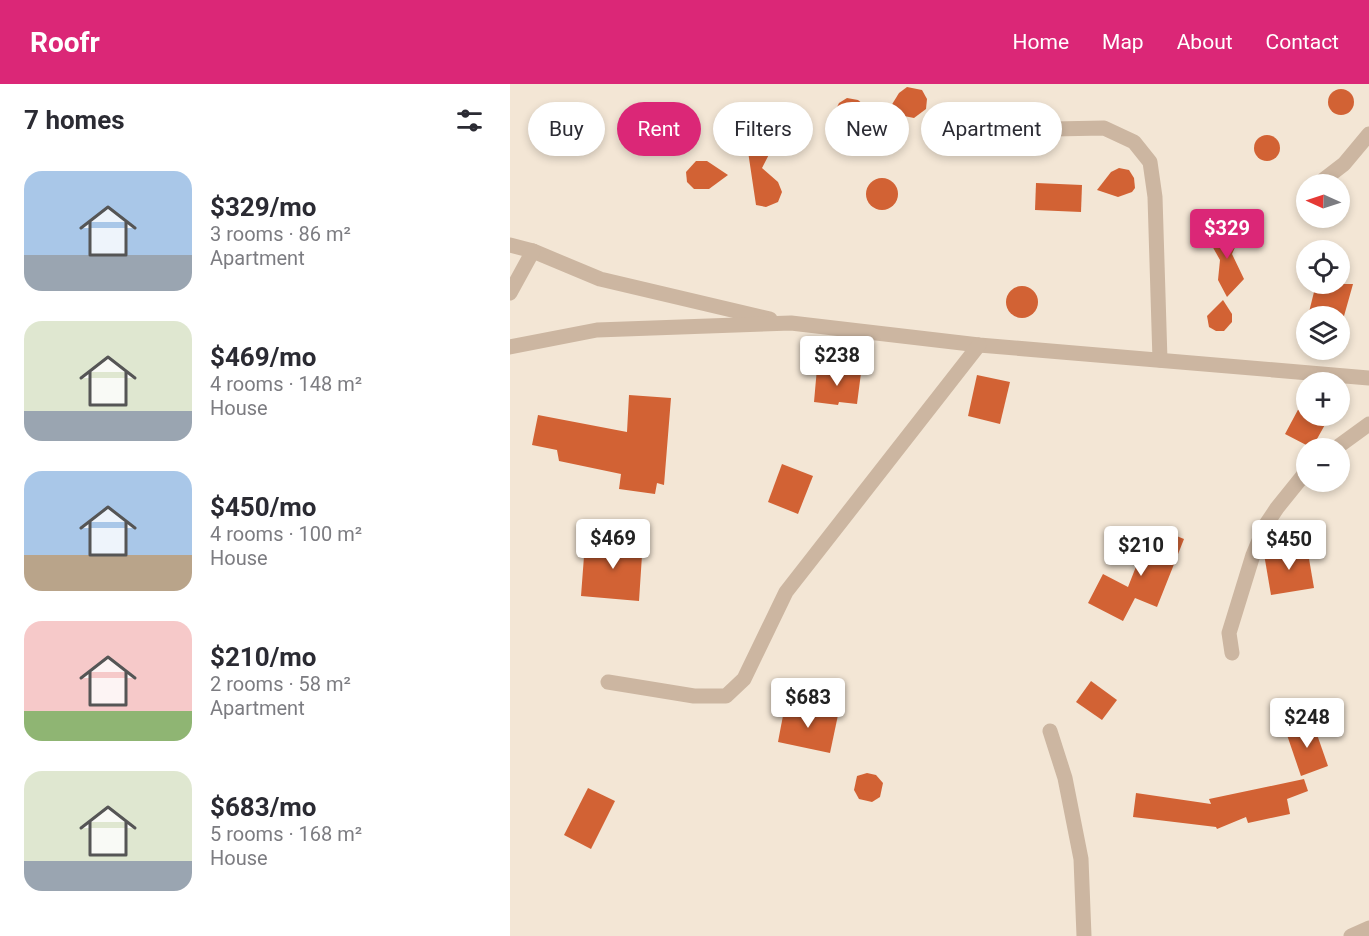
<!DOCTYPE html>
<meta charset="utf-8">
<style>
:root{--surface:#fff;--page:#f2f2f3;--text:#2b2b33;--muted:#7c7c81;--accent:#db2777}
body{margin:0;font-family:Roboto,sans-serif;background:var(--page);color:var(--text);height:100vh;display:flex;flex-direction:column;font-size:22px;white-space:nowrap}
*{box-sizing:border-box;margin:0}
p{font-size:20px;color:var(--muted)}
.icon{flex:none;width:33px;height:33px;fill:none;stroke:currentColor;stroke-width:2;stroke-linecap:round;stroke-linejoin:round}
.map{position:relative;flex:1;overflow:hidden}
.panel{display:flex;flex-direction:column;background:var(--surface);width:510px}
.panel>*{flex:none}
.guide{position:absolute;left:18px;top:18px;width:570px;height:54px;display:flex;gap:12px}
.needle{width:39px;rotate:273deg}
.fabs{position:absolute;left:786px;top:90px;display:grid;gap:12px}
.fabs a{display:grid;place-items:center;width:54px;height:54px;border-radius:50%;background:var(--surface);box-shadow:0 3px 9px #0003;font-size:30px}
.price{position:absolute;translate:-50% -51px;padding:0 14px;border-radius:6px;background:#fff;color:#222;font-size:20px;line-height:39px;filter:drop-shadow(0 2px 3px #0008)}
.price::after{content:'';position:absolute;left:50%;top:36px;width:18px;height:14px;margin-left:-9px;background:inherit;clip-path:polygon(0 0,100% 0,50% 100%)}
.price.on{background:var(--accent);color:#fff}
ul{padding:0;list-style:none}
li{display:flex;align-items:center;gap:18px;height:150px;padding:0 24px}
li span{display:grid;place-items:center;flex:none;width:168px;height:120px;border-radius:18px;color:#555}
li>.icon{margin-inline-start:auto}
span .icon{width:72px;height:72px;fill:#fffc;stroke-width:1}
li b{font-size:26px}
h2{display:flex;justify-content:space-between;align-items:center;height:72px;padding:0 24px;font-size:26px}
.chip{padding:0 21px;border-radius:27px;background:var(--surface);box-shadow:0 3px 9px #0003;font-size:21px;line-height:54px}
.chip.on{background:var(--accent);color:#fff}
header{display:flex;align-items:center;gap:36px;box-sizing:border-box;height:84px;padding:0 30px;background:var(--accent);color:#fff}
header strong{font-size:28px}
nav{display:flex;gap:33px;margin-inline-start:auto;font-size:21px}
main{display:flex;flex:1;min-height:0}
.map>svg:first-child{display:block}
</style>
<header>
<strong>Roofr</strong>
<nav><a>Home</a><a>Map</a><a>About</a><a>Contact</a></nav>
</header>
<main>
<section class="panel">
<h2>7 homes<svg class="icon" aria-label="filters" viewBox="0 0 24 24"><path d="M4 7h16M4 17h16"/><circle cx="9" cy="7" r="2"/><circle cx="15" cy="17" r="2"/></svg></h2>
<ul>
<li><span style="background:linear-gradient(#a9c7e8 70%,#9aa5b1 0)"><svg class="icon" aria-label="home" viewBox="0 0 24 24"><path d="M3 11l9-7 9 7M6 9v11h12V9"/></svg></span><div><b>$329/mo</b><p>3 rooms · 86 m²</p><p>Apartment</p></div></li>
<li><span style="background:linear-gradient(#dfe7d0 75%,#9aa5b1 0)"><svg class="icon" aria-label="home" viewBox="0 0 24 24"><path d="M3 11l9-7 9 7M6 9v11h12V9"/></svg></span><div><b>$469/mo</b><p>4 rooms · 148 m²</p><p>House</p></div></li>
<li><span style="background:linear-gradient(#a9c7e8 70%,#b9a48a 0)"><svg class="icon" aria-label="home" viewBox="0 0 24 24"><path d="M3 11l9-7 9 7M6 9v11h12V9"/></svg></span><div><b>$450/mo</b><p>4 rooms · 100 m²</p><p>House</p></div></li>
<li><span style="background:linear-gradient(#f6c9c9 75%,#8fb573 0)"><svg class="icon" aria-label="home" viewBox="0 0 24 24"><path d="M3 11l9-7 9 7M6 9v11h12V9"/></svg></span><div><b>$210/mo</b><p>2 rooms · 58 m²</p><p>Apartment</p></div></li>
<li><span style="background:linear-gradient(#dfe7d0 75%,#9aa5b1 0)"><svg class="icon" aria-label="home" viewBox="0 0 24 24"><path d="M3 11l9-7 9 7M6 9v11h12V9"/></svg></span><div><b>$683/mo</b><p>5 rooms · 168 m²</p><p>House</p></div></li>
</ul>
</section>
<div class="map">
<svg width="859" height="852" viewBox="0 0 859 852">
<rect width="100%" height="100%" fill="#f3e6d5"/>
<g fill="#d26234">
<path d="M397 3 412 6 417 15 416 25 404 34 394 32 381 22 389 9Z"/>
<circle cx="831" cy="18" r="13"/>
<path d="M337 14 348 16 359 25 352 39 339 45 331 41 324 29 329 19Z"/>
<path d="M254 40 263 45 267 55 252 84 268 98 272 108 268 118 256 123 246 121 236 54 237 49 244 41Z"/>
<circle cx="757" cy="64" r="13"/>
<path d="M186 77H197L218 91 199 105H184L177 98 176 88Z"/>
<path d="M609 84 619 86 624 94 625 104 622 108 608 113 587 106 601 88Z"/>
<circle cx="372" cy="110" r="16"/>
<path d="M526 99 572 101 571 128 525 126Z"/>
<path d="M711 145 721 147 725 153 727 159 722 170 734 195 717 213 708 196 710 176 701 160V154L704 149Z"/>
<path d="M806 200H843L834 232H798Z"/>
<circle cx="512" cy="218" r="16"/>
<path d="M713 216 722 230V238L714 247H706L699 243 697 232Z"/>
<path d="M307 284 351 289 347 320 329 318 328 321 304 318Z"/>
<path d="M467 291 500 298 490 340 458 332Z"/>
<path d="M119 311 161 314 154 401 147 399 145 410 109 405 111 390 49 377 47 366 22 361 28 331 117 348Z"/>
<path d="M790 322 796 326V332H807L817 337 802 364 775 350Z"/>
<path d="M272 380 303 392 288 430 258 418Z"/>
<path d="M642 442 674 455 647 523 625 514 613 537 578 519 593 490 618 503Z"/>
<path d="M101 454 133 456 129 517 71 512 75 459 99 461Z"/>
<path d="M797 463 804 504 761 511 754 470Z"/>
<path d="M581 597 607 616 592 636 566 618Z"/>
<path d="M275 621 328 631 320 669 268 658Z"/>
<path d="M803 639 818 682 791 692 776 648Z"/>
<path d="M357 689 366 691 373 699 370 713 362 718 349 715 344 706 347 692Z"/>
<path d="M794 695 798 707 777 715 780 730 738 739 736 733 707 745 706 743 623 733 626 709 701 720 699 715Z"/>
<path d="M78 704 105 717 81 765 54 751Z"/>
</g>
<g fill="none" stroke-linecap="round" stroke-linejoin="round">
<g stroke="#ccb6a1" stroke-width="15">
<path d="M543 45 594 44 624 58 640 78 645 113 650 276"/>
<path d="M808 100 834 80 859 50"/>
<path d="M0 161 23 167 90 195 260 235"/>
<path d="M0 209 23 167"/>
<path d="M0 263 87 246 281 239 469 261 859 294"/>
<path d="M826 364 859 340"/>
<path d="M722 569 719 549 743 471 755 442 767 424 796 388"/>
<path d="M98 598 184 612H216L234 595 276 508 469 261"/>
<path d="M540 647 555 694 571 775 574 852"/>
<path d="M841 852 859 844"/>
</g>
</g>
</svg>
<div class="fabs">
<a><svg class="needle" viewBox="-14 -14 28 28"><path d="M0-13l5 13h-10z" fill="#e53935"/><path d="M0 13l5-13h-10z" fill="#7c7c81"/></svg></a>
<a><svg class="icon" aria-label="locate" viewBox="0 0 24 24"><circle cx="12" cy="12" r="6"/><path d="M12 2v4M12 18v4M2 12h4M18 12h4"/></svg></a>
<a><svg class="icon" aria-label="layers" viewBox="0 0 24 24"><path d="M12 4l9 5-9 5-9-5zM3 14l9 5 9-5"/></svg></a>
<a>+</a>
<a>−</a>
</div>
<b class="price on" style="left:717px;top:176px">$329</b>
<b class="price" style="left:327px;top:303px">$238</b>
<b class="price" style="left:103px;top:486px">$469</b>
<b class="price" style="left:779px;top:487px">$450</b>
<b class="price" style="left:631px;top:493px">$210</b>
<b class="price" style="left:298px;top:645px">$683</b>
<b class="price" style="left:797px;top:665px">$248</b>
<div class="guide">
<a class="chip">Buy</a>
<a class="chip on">Rent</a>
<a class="chip">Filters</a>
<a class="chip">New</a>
<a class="chip">Apartment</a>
</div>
</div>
</main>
